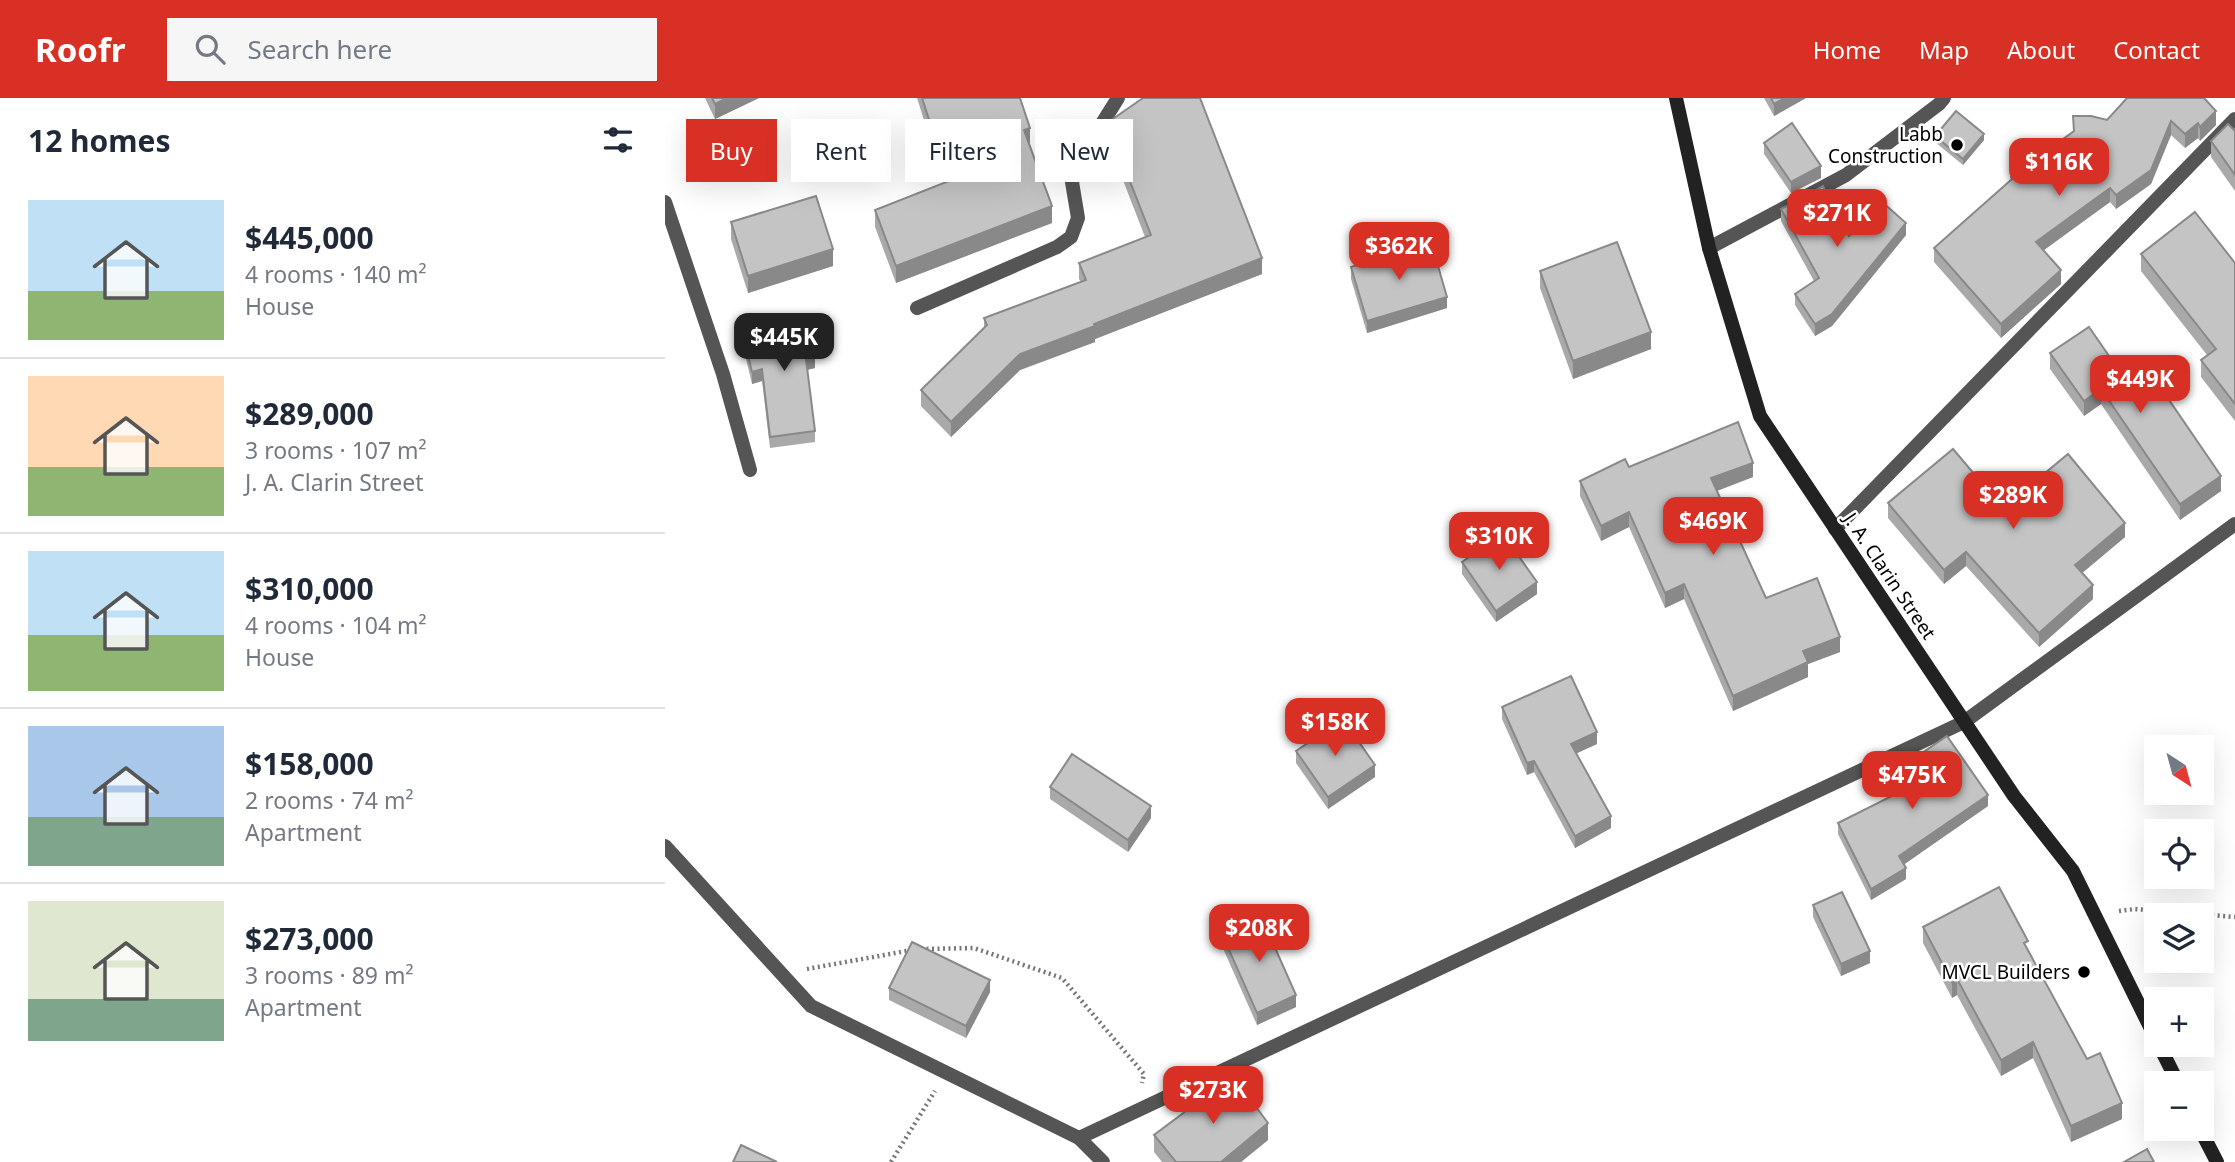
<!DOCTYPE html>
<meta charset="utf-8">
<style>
:root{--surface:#fff;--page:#f6f6f7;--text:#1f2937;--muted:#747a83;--line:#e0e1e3;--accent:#d93025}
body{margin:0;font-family:"Noto Sans",sans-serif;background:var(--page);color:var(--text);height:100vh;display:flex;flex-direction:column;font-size:26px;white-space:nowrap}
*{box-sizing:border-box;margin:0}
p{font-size:23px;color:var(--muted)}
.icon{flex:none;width:38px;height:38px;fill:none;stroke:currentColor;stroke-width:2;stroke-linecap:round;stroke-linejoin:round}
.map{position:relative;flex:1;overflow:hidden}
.sheet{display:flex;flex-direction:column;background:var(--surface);width:665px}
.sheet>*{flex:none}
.hud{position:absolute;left:21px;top:21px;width:665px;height:63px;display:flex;gap:14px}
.needle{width:46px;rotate:144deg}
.controls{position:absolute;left:1479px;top:637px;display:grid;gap:14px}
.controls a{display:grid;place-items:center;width:70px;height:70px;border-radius:0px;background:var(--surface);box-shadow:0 7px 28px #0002;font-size:35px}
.price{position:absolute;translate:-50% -60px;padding:0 16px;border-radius:14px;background:var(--accent);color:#fff;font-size:23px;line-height:46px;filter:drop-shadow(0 2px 4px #0008)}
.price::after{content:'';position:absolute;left:50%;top:42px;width:21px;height:16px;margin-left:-10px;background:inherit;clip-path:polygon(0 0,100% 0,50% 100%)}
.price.selected{background:#222;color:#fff}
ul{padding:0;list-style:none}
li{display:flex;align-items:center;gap:21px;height:175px;padding:0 28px}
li+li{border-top:2px solid var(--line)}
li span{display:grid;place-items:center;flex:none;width:196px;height:140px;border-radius:0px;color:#555}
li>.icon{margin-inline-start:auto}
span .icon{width:84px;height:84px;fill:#fffc;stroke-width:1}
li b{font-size:30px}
h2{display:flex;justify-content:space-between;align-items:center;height:84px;padding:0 28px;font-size:30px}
.chip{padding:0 24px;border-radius:0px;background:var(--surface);box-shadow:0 7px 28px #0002;font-size:24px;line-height:63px}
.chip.selected{background:var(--accent);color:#fff}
header{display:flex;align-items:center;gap:42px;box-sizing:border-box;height:98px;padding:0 35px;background:var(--accent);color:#fff}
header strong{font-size:33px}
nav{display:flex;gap:38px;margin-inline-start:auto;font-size:24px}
.search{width:490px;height:63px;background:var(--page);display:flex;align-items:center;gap:18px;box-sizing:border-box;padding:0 24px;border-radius:0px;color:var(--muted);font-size:26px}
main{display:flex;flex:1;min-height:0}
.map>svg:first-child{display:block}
</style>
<header>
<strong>Roofr</strong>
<div class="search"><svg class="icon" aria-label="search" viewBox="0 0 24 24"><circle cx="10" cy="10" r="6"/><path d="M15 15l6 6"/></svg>Search here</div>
<nav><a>Home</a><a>Map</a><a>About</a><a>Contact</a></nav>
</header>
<main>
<section class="sheet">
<h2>12 homes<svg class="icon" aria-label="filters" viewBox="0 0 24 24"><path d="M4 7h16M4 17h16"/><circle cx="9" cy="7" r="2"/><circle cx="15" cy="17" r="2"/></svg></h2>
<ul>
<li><span style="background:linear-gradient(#bfe0f5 65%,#8fb573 0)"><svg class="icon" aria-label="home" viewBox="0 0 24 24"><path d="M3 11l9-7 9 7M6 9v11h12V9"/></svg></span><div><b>$445,000</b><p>4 rooms · 140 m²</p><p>House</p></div></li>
<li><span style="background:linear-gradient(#ffd9b3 65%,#8fb573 0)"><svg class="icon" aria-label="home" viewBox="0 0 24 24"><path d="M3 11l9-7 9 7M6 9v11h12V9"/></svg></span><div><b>$289,000</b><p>3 rooms · 107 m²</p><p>J. A. Clarin Street</p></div></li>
<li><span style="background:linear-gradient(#bfe0f5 60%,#8fb573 0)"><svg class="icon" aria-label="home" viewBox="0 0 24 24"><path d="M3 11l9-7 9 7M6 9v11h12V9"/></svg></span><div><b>$310,000</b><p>4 rooms · 104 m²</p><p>House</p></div></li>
<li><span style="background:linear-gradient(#a9c7e8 65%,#7fa58c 0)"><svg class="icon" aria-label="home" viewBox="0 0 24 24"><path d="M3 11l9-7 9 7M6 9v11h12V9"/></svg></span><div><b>$158,000</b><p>2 rooms · 74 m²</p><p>Apartment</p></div></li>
<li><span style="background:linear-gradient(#dfe7d0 70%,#7fa58c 0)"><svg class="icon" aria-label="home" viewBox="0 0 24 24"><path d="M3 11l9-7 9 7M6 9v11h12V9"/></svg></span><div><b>$273,000</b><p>3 rooms · 89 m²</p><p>Apartment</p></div></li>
</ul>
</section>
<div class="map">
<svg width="1570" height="1064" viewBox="0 0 1570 1064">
<rect width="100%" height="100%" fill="#fff"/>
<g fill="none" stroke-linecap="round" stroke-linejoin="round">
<g stroke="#777" stroke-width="4.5" stroke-dasharray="2 3.5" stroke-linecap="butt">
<path d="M1454 813 1470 811 1570 819"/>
<path d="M256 851 309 850 397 880 479 976 477 985"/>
<path d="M142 871 247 852"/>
<path d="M226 1064 270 993"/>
</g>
<g stroke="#555" stroke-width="14">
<path d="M0 104 58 276 85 372"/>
<path d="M252 210 392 149 406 139 413 120 407 84 411 67 453 0"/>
</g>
<g stroke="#555" stroke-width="14">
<path d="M1044 150 1181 77 1274 6 1279 0"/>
<path d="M1170 431 1570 21"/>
<path d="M0 748 146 908 414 1040 1299 624 1570 426"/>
<path d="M414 1040 438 1064"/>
</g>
<g stroke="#222" stroke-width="14">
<path d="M1011 0 1044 150 1095 318 1349 698 1408 773 1491 941"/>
<path d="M1494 947 1513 985"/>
<path d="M1535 1031 1552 1064"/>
</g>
</g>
<g fill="#a9a9a9">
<path d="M40 0H94L50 21Z"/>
<path d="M252 0H355L365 48 387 125 231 185 210 129V112L279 85Z"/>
<path d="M1099 0H1141L1109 18Z"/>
<path d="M1462 0 1551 27 1535 43 1533 40 1520 50 1506 37 1486 86 1451 111 1445 104 1378 152 1396 186 1336 240 1269 164V150L1346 82V79L1408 33V18L1442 22Z"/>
<path d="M442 25 597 176 430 241V244L355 272 286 339 256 308V292L319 230V220L416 184 414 181V165L480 139 442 41Z"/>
<path d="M1570 31V93L1546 59V43Z"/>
<path d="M1270 38 1319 42 1298 67 1270 44Z"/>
<path d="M1099 45 1156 80 1126 95 1099 56Z"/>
<path d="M1116 111 1184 138 1241 137 1167 228 1150 238 1130 207V196L1149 183 1116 123Z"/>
<path d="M66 124 168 168 83 195 66 141Z"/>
<path d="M1476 156 1570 165V323L1536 279V262L1542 257 1476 173Z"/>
<path d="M686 169 782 210 702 235 686 181Z"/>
<path d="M875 173 986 251 908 281 875 190Z"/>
<path d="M77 232 150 270 142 272 150 333V344L105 350 97 283 87 286 77 244Z"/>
<path d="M1385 255 1469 294 1556 393 1515 422 1436 306 1419 318 1385 271Z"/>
<path d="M964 369 1088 379 1052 393 1101 500 1175 554 1143 566V579L1068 613 1019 501 1000 510 964 429 936 443 915 398V383Z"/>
<path d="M1223 405 1338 410 1460 439 1417 475 1428 501 1374 549 1301 468 1279 486 1223 420Z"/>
<path d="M797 464 872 496 831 524 797 476Z"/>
<path d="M837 609 932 646 911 655 946 730 910 750 869 674 862 677 837 621Z"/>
<path d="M631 653 710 679 663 711 631 665Z"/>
<path d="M1225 677 1323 708 1239 766 1241 781 1206 802 1173 736V725L1231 696 1225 688Z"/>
<path d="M385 689 486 720 463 754 385 701Z"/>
<path d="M1148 807 1205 865 1176 878 1148 819Z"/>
<path d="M1258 829 1363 852 1422 961 1457 1021 1406 1044 1368 960 1336 978 1292 897 1287 900 1258 845Z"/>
<path d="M556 834 631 909 592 927 556 846Z"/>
<path d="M224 890 325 894 301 940 224 902Z"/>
<path d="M489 1037 603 1042 576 1064H497L489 1054Z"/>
</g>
<g fill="#898989">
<path d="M62 0H94L50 21V6Z"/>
<path d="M1120 0H1141L1109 18V6Z"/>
<path d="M1551 13V27L1535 43V29Z"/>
<path d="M1506 23V37L1486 86 1451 111V97Z"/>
<path d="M1533 25V40L1520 50V36Z"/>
<path d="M365 30V47L359 32Z"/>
<path d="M1319 36V42L1298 67V61Z"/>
<path d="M1156 68V80L1126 95V84Z"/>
<path d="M1445 90V104L1371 158V144Z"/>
<path d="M387 108V125L231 185V168Z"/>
<path d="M1241 125V137L1167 228 1150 238V226Z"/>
<path d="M168 151V168L83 195V178Z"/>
<path d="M597 160V176L430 241V244L355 272 286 339V324L355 256 429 226Z"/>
<path d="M1396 172V186L1336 240V226Z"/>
<path d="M782 199V210L702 235V223Z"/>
<path d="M986 234V251L908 281V263Z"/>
<path d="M150 258V270L141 272V261Z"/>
<path d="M97 271V283L87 286V274Z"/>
<path d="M1436 291V306L1419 318V303Z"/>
<path d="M1088 365V379L1046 395V380Z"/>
<path d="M1556 378V393L1515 422V406Z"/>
<path d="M964 414V429L936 443V428Z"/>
<path d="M1460 425V439L1410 481V467Z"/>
<path d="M1301 454V468L1279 486V472Z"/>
<path d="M872 484V496L831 524V513Z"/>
<path d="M1019 486V501L1000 510V495Z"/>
<path d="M1428 487V501L1374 549V535Z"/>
<path d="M1175 539V554L1143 566V579L1068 613V598L1138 553Z"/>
<path d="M932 634V646L906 658V646Z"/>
<path d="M869 663V674L862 677V665Z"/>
<path d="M710 667V679L663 711V699Z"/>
<path d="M1323 697V708L1234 770V758Z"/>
<path d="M486 708V720L463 754V742Z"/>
<path d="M946 718V730L910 750V738Z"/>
<path d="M1241 770V781L1206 802V791Z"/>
<path d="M1205 853V865L1176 878V866Z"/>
<path d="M1292 881V897L1287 900V884Z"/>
<path d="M325 882V894L301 940V928Z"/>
<path d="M631 897V909L592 927V915Z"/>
<path d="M1368 944V960L1336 978V962Z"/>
<path d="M1457 1005V1021L1406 1044V1028Z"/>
<path d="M603 1025V1042L576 1064H556Z"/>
</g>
<g fill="#c4c4c4" stroke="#898989" stroke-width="2">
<path d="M47 0H62L50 6Z"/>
<path d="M257 0H355L365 30 359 32 387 108 231 168 210 112 284 83Z"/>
<path d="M478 0H535L597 160 429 226 430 228 355 256 286 324 256 292 322 227 319 220 421 182 414 165 486 137 442 25Z"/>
<path d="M1106 0H1120L1109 6Z"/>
<path d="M1462 0H1539L1551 13 1535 29 1533 25 1520 36 1506 23 1486 72 1451 97 1445 90 1371 144 1396 172 1336 226 1269 150 1347 81 1346 79 1409 33 1408 18H1426L1442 22Z"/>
<path d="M1291 13 1319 36 1298 61 1270 38Z"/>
<path d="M1127 25 1156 68 1126 84 1099 45Z"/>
<path d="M1563 26 1569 32 1570 31V77L1546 43Z"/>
<path d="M1158 88 1184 138 1216 103 1241 125 1167 216 1150 226 1130 196 1154 180 1116 111Z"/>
<path d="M151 98 168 151 83 178 66 124Z"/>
<path d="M1530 114 1570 165V306L1536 262 1551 251 1476 156Z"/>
<path d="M766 144 782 199 702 223 686 169Z"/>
<path d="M952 144 986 234 908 263 875 173Z"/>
<path d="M140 217 150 258 141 261 150 333 105 339 97 271 87 274 77 232Z"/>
<path d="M1424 229 1469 294 1489 280 1556 378 1515 406 1436 291 1419 303 1385 255Z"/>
<path d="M1073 324 1088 365 1046 380 1101 500 1152 480 1175 539 1138 553 1143 564 1068 598 1019 486 1000 495 964 414 936 428 915 383 960 361 964 369Z"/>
<path d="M1288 351 1338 410 1403 356 1460 425 1410 467 1428 487 1374 535 1301 454 1279 472 1223 405Z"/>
<path d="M838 436 872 484 831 513 797 464Z"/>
<path d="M906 578 932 634 906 646 946 718 910 738 869 663 862 665 837 609Z"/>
<path d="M678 621 710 667 663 699 631 653Z"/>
<path d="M1282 638 1323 697 1234 758 1241 770 1206 791 1173 725 1237 693 1225 677Z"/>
<path d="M407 656 486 708 463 742 385 689Z"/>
<path d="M1334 789 1363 843 1359 845 1422 961 1435 955 1457 1005 1406 1028 1368 944 1336 962 1292 881 1287 884 1258 829Z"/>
<path d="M1177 794 1205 853 1176 866 1148 807Z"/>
<path d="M595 816 631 897 592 915 556 834Z"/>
<path d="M247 844 325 882 301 928 224 890Z"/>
<path d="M568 978 603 1025 556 1064H511L489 1037Z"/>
<path d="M76 1047 112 1064H68Z"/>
<path d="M1482 1051 1489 1064H1459Z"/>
</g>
<g fill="#000" stroke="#fff" stroke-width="2.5">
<circle cx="1292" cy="47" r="7"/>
<circle cx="1419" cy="874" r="7"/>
</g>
<g text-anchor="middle" stroke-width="5" stroke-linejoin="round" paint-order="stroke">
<g font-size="19" fill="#000" stroke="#fff" text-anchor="end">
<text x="1278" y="43">Labb<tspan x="1278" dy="22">Construction</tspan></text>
<text x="1405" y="881">MVCL Builders</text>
</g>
<g font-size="19" fill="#000" stroke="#fff">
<text transform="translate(1225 478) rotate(56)" y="7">J. A. Clarin Street</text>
</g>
</g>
</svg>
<div class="controls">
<a><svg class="needle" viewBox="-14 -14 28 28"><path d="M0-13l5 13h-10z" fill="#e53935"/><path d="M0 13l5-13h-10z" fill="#747a83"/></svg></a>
<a><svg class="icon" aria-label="locate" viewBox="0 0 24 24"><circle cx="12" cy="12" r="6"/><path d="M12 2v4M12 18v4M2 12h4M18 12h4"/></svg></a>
<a><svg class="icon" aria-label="layers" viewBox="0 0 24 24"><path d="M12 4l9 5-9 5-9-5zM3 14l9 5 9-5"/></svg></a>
<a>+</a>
<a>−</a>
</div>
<b class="price" style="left:1394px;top:100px">$116K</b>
<b class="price" style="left:1172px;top:151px">$271K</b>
<b class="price" style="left:734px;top:184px">$362K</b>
<b class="price selected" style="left:119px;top:275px">$445K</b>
<b class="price" style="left:1475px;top:317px">$449K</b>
<b class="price" style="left:1348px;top:433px">$289K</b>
<b class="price" style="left:1048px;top:459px">$469K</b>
<b class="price" style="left:834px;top:474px">$310K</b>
<b class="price" style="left:670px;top:660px">$158K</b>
<b class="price" style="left:1247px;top:713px">$475K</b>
<b class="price" style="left:594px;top:866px">$208K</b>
<b class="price" style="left:548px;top:1028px">$273K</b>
<div class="hud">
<a class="chip selected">Buy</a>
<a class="chip">Rent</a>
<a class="chip">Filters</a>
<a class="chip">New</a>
</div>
</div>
</main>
